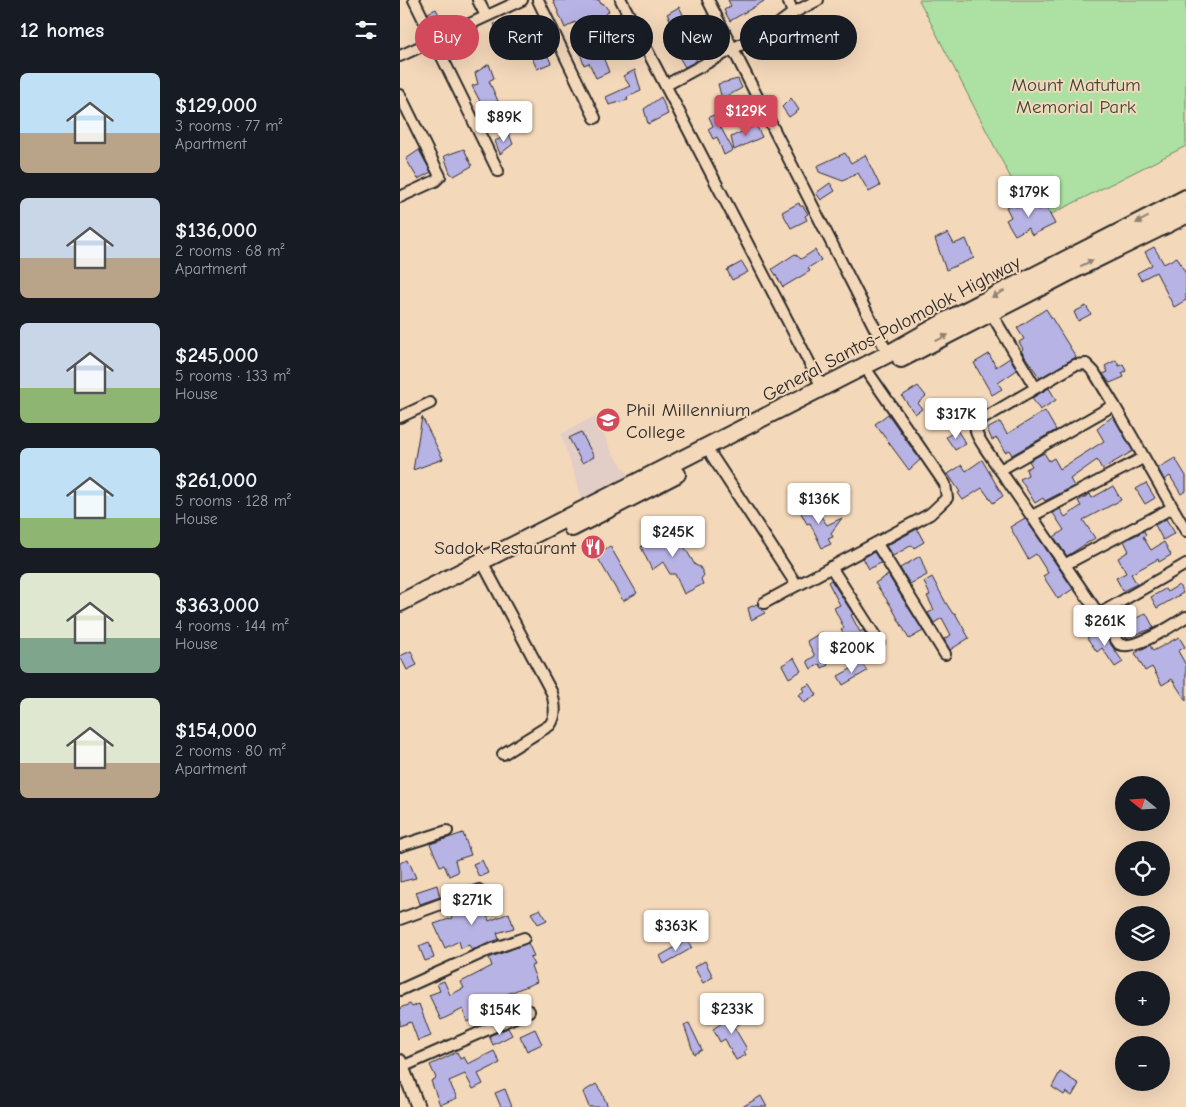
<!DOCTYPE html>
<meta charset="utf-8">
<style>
:root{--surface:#171b24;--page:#242831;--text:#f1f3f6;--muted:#9ea1a6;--accent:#d1495b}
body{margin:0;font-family:"Comic Neue",sans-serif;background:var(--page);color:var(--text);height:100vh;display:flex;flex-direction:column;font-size:19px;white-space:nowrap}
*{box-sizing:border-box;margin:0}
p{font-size:16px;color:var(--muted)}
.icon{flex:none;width:28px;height:28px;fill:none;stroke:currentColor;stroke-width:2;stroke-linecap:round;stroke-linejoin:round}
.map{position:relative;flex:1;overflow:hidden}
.side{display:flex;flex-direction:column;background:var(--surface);width:400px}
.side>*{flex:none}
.hud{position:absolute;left:15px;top:15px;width:475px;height:45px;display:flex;gap:10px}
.needle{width:32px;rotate:288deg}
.tools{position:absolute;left:715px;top:776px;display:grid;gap:10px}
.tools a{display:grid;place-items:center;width:55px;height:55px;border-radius:50%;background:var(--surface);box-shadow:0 5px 20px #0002;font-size:25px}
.price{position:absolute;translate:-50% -42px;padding:0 11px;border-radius:5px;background:#fff;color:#222;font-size:16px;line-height:32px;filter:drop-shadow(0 1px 2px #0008)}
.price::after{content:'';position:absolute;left:50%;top:30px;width:15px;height:11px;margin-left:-8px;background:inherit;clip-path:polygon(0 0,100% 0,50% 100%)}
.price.active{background:var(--accent);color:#fff}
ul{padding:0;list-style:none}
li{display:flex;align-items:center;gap:15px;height:125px;padding:0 20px}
li span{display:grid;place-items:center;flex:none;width:140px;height:100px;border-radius:8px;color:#555}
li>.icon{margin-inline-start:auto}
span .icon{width:60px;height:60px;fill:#fffc;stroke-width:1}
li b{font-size:21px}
h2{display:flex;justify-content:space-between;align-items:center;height:60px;padding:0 20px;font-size:21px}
.chip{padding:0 18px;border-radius:22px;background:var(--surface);box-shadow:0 5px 20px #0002;font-size:18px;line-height:45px}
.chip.active{background:var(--accent);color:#fff}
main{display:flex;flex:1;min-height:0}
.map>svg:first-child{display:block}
</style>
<main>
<section class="side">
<h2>12 homes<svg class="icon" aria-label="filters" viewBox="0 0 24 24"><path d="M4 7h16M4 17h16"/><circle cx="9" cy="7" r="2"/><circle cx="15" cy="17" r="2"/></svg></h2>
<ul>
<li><span style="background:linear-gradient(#bfe0f5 60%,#b9a48a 0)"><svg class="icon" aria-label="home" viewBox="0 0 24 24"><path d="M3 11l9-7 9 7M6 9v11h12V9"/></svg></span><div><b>$129,000</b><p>3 rooms · 77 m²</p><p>Apartment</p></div></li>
<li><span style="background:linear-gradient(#c9d6e8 60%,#b9a48a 0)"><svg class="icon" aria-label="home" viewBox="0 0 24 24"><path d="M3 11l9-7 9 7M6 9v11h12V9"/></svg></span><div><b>$136,000</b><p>2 rooms · 68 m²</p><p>Apartment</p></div></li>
<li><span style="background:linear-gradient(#c9d6e8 65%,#8fb573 0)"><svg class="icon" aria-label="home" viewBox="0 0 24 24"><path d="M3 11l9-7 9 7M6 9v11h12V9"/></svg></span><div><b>$245,000</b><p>5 rooms · 133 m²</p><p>House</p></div></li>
<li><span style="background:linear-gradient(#bfe0f5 70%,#8fb573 0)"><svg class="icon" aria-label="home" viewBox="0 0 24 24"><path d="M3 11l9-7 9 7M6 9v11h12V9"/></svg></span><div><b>$261,000</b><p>5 rooms · 128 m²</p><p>House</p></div></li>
<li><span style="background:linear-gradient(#dfe7d0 65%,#7fa58c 0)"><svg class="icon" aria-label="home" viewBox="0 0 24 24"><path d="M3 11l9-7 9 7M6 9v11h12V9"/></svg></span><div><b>$363,000</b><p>4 rooms · 144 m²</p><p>House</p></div></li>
<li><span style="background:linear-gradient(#dfe7d0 65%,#b9a48a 0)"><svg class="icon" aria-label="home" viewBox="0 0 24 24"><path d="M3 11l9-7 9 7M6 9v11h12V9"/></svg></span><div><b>$154,000</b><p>2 rooms · 80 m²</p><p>Apartment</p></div></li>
</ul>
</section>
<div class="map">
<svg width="786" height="1107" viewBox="0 0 786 1107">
<rect width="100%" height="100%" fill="#f4d8ba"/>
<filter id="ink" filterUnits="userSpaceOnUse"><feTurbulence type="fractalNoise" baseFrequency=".02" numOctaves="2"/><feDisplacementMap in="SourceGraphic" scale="10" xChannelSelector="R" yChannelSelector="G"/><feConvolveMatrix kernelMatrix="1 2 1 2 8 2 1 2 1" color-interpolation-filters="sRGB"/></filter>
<g filter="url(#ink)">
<path fill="#e2cdc7" d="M195 416 212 452 229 475 183 501 161 434Z"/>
<path fill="#ace1a3" stroke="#6c8667" d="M519 0H786V146L634 223Z"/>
<g fill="#b8b3e5" stroke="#2b2b2b">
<path d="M153 0H199L201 4 203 3 209 11 194 25 201 41 205 39 207 55 203 57 209 72 196 78 189 63 184 65 180 53 189 48 175 22 165 28Z"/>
<path d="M328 0H366L330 21 324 10 331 6Z"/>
<path d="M279 7 284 16 272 23 267 14Z"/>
<path d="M36 9 44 24 36 26 28 13Z"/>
<path d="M110 18 114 30 101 39 94 24Z"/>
<path d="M60 36 69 44 53 55 47 43Z"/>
<path d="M146 52 151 63 137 69 132 58Z"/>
<path d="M292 52 297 61 285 67 279 57Z"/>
<path d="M89 64 94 78 89 81 98 101 84 109 72 86 78 84 75 73Z"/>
<path d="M235 70 241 91 227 97 228 100 209 105 206 97 230 86 223 76Z"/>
<path d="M338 79 342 88 322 99 318 84Z"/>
<path d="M261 97 268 114 248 124 244 109Z"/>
<path d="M391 98 399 110 389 117 382 107Z"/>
<path d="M314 115 333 150 324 155 317 137 313 139 308 129 313 126 309 117Z"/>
<path d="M356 125 362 137 334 150 331 137Z"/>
<path d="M109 134 113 144 100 154 95 141Z"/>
<path d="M64 149 72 166 54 176 50 173 44 156Z"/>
<path d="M19 150 31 172 18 179 6 159Z"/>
<path d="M445 153 451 163 465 155 480 186 469 192 458 173 443 181 419 172 417 166Z"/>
<path d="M430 183 435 191 421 200 416 193Z"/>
<path d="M632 198 638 210 646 207 655 224 632 235 628 228 615 235 606 220 611 217 606 207 614 203 616 207Z"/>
<path d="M399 203 400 206H403L408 214 405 216 407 220 391 228 382 212Z"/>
<path d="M548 233 554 244 566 239 574 258 546 270 535 239Z"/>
<path d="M754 247 764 264 777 257 786 274V300L774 307 756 272 741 280 737 273 752 265 745 252Z"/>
<path d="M415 250 421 260 408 268 410 271 383 287 372 269 395 254 401 259Z"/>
<path d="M342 262 348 272 332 280 327 270Z"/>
<path d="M686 306 691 314 678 321 674 312Z"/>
<path d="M646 309 676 357 640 378 621 351 623 349 619 342 624 339 617 328Z"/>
<path d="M589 354 596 367 610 358 617 370 598 383 602 389 592 395 574 363Z"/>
<path d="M716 360 719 366 723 364 726 371 722 373 724 377 710 383 703 374 708 372 705 366Z"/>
<path d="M518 386 526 396 518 403 522 409 515 414 502 396Z"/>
<path d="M649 388 656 400 640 410 632 398Z"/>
<path d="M571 403 577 414 567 420 561 408Z"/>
<path d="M645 411 656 430 612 455 609 450 605 452 597 438 592 440 587 429 600 422 607 434Z"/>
<path d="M488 414 520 460 509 470 475 424Z"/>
<path d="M713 416 733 451 702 469 697 460 670 479 674 486 645 501 643 498 635 503 620 479 628 475 626 469 632 466 629 461 644 453 649 461 654 458 660 469 704 441 697 429Z"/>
<path d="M22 417 43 459 13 470Z"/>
<path d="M557 430 566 444 555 450 546 437Z"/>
<path d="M181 432 194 457 182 463 169 438Z"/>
<path d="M775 458 786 476V491L781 494 770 476 764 480 758 468Z"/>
<path d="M582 460 603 496 593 503 582 488 563 500 558 493 560 492 548 474 562 465 566 471Z"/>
<path d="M746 483 755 498 745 504 736 489Z"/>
<path d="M713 486 721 500 683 520 695 538 667 556 654 537 664 530 653 513 660 509 665 517 681 506 678 501 690 494 692 498Z"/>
<path d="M413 505 427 525 442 518 431 533 433 537 428 539 431 544 422 548 410 523 407 524 400 511Z"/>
<path d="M625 518 673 589 658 599 643 576 648 573 636 554 628 559 610 527Z"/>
<path d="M766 519 775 533 763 540 755 525Z"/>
<path d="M271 524 295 565 300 567 304 575 301 579 303 584 284 594 275 574H270L263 562 252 570 241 547 249 539 248 534Z"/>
<path d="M517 529 524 542 514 548 512 545 493 556 486 546Z"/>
<path d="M744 531 746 535 743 537 751 550 764 542 771 555 759 562 758 559 731 574 737 584 723 591 716 578 726 573 718 558 729 551 724 541Z"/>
<path d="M210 546 237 593 223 601 196 555Z"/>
<path d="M474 552 481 563 469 569 463 558Z"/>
<path d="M520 556 527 575 510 584 500 568Z"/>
<path d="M488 575 523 631 509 639 491 606 475 583Z"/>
<path d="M532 577 546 603 553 614 555 613 569 638 550 650 544 639 551 635 542 618 534 623 528 613 534 610 527 596 530 595 524 582Z"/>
<path d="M431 580 453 614 451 615 460 632 463 630 468 638 451 647 441 630 444 628 434 608 440 605 428 582Z"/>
<path d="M779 585 783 593 757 608 751 597 765 589 767 592Z"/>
<path d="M357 604 365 613 351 620 348 608Z"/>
<path d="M728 605 735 619 746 613 754 628 726 638 710 615Z"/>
<path d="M700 629 723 662 715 667 702 648 697 652 687 638Z"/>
<path d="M422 632 428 642 419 648 428 665 422 668 420 664 411 669 407 661 415 656 407 641Z"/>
<path d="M779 637 785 647 778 651 786 665V701L772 679 762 685 752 667 745 671 735 653 750 645 753 651Z"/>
<path d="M11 651 17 665 7 670 0 656Z"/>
<path d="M394 658 401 671 389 678 382 665Z"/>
<path d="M462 663 467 671 443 685 438 676Z"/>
<path d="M410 684 417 695 404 703 398 695 404 691 402 688Z"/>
<path d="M63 833 71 855 55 860 58 872 49 876 44 865 40 866 30 844Z"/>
<path d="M8 859 16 878 0 882V863Z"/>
<path d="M82 860 88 873 79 877 73 864Z"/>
<path d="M37 885 40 897 20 904 16 892Z"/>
<path d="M81 896 89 921 109 913 114 928 97 933 99 939 72 950 69 945 61 948 59 941 45 948 34 924 52 918 50 912 73 903 72 900Z"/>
<path d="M140 909 147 920 138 924 131 913Z"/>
<path d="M287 940 292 948 264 964 260 956Z"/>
<path d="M29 942 34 958 25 961 19 946Z"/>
<path d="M128 943 134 956 130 957 134 965 131 966 137 982 102 996 107 1006 92 1017 91 1014 67 1022 63 1009 41 1020 29 995 40 991 37 984 44 981 50 995 64 988 61 982 92 966 89 958Z"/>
<path d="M305 961 313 977 303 983 294 967Z"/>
<path d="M10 1004 12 1007 19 1004 31 1036 18 1041 11 1022 0 1026V1008Z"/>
<path d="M338 1012 344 1021 334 1027 347 1049 344 1051 346 1055 336 1060 325 1039 320 1042 313 1029Z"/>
<path d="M289 1023 302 1050 294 1054 284 1025Z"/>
<path d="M108 1028 112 1035 93 1045 89 1036Z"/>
<path d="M135 1029 142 1044 127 1051 120 1036Z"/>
<path d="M94 1051 100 1063 78 1074 83 1084 73 1089 65 1074 49 1081 57 1098 40 1105 31 1081 36 1078 30 1065 57 1052 60 1059 64 1057 68 1064Z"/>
<path d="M660 1072 679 1084 672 1096 666 1092 664 1095 652 1087Z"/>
<path d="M196 1084 202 1093 208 1107H189L183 1092Z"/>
<path d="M105 1089 109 1099 112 1107H101L95 1093Z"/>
<path d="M361 1096 367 1107H342Z"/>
</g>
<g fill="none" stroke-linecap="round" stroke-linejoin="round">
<defs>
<g id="minor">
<path d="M14 0 98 171"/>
<path d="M78 0 86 16"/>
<path d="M138 0 195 118"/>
<path d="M221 0 422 387"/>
<path d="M308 0 488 354"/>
<path d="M393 13 418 0"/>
<path d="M0 56 122 0"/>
<path d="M266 85 377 25 393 13 388 0"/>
<path d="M0 95 40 176 35 181 0 197"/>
<path d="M591 313 635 387"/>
<path d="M0 417 30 403"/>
<path d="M312 456 392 578 397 585 402 583 530 514 547 498 545 484 470 375"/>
<path d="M600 470 714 405"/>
<path d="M632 516 743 458"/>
<path d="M786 531 714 405 694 372 686 364 675 365 668 369 581 420C570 429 579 438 585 448L719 644C735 651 771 626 786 617"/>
<path d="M477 544 545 654"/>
<path d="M666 564 772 508"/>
<path d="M431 567 479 642"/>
<path d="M86 569 152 693C155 705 157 715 150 725L103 754"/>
<path d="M364 603 397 585"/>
<path d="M699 614 786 564"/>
<path d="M0 846 47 831"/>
<path d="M0 919 79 890"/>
<path d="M0 990 84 952 124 938"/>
<path d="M2 1067 129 1011"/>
</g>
<path id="tertiary" d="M0 1061 18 1107"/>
<g id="trunk">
<path d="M501 359 672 271 786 215"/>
<path d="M172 528 277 474"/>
<path d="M0 603 488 354 555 316 786 198"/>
</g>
</defs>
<use href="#minor" stroke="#2b2b2b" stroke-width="14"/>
<use href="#tertiary" stroke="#2b2b2b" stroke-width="16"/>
<use href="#trunk" stroke="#2b2b2b" stroke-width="20"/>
<use href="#minor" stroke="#f4d8ba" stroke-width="10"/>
<use href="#tertiary" stroke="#f4d8ba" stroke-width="12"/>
<use href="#trunk" stroke="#f4d8ba" stroke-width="16"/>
</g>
<defs><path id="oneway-solid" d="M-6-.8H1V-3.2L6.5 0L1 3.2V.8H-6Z" transform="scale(1.25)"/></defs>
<g fill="#908272">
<use href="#oneway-solid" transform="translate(742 220) rotate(153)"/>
<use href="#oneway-solid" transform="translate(687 263) rotate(-26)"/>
<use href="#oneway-solid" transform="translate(598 294) rotate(153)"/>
<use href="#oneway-solid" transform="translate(542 338) rotate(-27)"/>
</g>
</g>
<defs>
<symbol id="university-disc" viewBox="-11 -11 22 22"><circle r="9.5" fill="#d1495b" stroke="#f4d8ba"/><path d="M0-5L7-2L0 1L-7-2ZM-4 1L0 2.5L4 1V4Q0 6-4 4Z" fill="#fff"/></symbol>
<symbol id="restaurant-disc" viewBox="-11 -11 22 22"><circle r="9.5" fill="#d1495b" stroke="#f4d8ba"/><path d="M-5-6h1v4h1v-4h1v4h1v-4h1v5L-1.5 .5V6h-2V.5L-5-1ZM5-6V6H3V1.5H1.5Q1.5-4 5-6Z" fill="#fff"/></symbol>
</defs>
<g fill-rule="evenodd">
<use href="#university-disc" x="194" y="406" width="28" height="28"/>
<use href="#restaurant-disc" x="179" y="533" width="28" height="28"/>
</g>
<g text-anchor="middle" stroke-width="4" stroke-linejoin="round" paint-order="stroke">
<g font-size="19" fill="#3e463d" stroke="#f4d8ba">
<text x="676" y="91">Mount Matutum<tspan x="676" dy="22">Memorial Park</tspan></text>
</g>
<g font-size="19" fill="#2b2b2b" stroke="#f4d8ba">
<text transform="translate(491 328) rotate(-28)" y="7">General Santos-Polomolok Highway</text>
</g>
<g font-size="19" fill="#2b2b2b" stroke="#f4d8ba" text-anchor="start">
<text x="226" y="416">Phil Millennium<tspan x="226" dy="22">College</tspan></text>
<text x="176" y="554" text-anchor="end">Sadok Restaurant</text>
</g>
</g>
</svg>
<div class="tools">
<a><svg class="needle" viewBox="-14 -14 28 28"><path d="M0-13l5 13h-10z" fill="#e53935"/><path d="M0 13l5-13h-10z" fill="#9ea1a6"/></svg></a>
<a><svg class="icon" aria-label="locate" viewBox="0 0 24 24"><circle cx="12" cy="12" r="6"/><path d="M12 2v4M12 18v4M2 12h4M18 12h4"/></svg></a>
<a><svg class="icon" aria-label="layers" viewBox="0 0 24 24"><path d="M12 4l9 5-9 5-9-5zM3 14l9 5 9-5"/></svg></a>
<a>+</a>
<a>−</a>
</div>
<b class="price active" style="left:346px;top:137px">$129K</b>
<b class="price" style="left:104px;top:143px">$89K</b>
<b class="price" style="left:629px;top:218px">$179K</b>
<b class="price" style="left:556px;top:440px">$317K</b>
<b class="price" style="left:419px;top:525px">$136K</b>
<b class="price" style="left:273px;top:558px">$245K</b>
<b class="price" style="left:705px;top:647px">$261K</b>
<b class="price" style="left:452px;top:674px">$200K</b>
<b class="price" style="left:72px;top:926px">$271K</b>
<b class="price" style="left:276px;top:952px">$363K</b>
<b class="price" style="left:332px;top:1035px">$233K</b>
<b class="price" style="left:100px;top:1036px">$154K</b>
<div class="hud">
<a class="chip active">Buy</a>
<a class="chip">Rent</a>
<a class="chip">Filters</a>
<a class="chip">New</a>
<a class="chip">Apartment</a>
</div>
</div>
</main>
